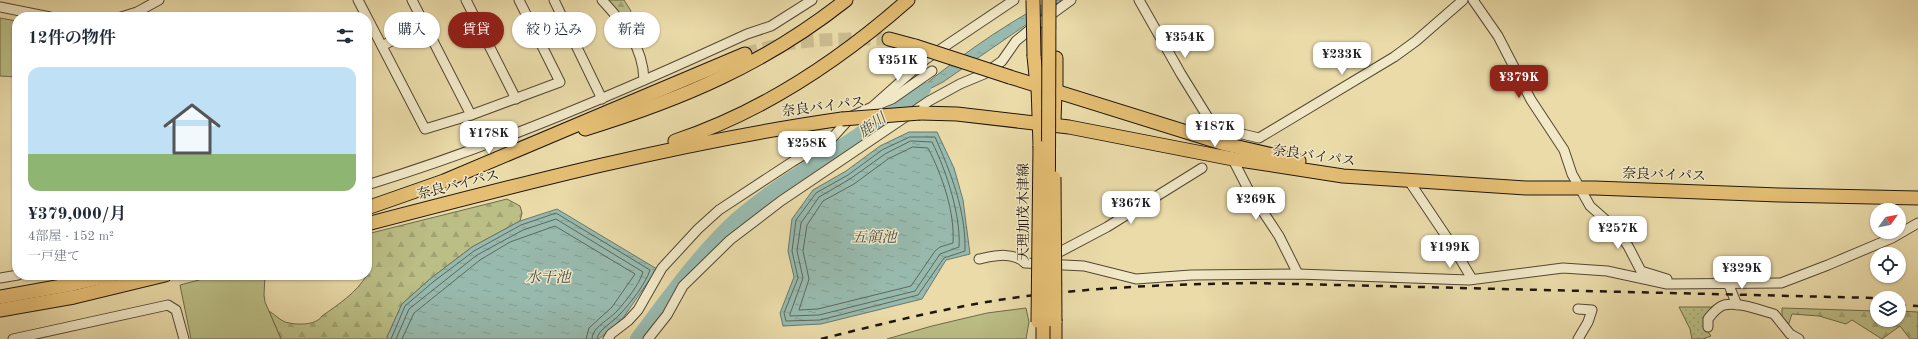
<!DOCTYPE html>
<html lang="ja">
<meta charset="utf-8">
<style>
:root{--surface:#fff;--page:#f6f6f7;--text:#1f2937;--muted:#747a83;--line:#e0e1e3;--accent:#8f2418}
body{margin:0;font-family:"Old Standard TT","Noto Serif JP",serif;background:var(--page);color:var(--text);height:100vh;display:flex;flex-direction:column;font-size:15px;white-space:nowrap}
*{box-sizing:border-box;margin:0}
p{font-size:13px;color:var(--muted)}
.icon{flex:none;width:22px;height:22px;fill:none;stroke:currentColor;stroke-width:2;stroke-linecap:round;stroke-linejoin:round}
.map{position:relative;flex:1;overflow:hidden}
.sheet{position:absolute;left:12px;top:12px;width:360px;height:268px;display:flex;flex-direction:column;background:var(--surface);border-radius:16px;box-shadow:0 1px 3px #0004}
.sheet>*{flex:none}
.guide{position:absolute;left:384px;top:12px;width:380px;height:36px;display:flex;gap:8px}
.needle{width:26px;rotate:57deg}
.buttons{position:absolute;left:1870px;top:203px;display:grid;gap:8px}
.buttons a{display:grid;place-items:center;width:36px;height:36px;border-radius:50%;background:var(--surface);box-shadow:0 1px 3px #0004;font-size:20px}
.price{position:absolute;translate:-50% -34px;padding:0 9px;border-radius:8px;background:#fff;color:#222;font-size:13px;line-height:26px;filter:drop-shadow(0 1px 2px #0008)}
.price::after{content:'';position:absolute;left:50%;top:24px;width:12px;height:9px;margin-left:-6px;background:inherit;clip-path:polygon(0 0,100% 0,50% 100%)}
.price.active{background:var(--accent);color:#fff}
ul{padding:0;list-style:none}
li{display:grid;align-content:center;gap:8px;height:212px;padding:0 16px}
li+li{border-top:1px solid var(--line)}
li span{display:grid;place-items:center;height:124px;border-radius:12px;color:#555}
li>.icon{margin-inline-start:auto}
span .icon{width:72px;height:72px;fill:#fffc;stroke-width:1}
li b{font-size:17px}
h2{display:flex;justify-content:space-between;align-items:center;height:48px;padding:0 16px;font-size:17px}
.pill{padding:0 14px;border-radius:18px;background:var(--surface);box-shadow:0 1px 3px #0004;font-size:14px;line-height:36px}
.pill.active{background:var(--accent);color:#fff}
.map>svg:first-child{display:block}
</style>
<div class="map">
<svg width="1918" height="339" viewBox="0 0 1918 339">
<defs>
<pattern id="grass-dots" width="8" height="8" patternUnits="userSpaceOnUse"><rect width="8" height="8" fill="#bbbe85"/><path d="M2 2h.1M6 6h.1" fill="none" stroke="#a0a372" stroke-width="1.8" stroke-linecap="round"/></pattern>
<pattern id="forest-firs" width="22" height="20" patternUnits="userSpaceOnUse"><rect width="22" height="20" fill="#bbbe85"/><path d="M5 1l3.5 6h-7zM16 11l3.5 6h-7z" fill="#a0a372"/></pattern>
<pattern id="water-ripples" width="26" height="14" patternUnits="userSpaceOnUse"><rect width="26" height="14" fill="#98baae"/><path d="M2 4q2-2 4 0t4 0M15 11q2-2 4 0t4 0" fill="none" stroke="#839f94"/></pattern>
</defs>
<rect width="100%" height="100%" fill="#eadba9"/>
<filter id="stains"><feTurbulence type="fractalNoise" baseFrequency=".005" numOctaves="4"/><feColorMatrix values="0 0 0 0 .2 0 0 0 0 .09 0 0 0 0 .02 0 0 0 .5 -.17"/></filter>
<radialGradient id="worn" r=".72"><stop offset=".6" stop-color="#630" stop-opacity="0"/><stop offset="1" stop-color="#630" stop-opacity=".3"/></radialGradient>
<path fill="url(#grass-dots)" stroke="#6d6a48" d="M1679 307H1714L1706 329 1711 336 1703 339H1692L1690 329Z"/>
<g fill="url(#forest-firs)" stroke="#6d6a48">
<path d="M608 0H624L631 11 626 20Z"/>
<path d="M507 199 520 206 522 213 520 221 472 247 430 279 402 304 387 337 388 339H281L269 311C274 314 280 320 285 322 295 325 316 326 322 316 339 304 356 293 367 275V234Z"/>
<path d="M1782 308 1877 311V320H1899V311L1918 312V339H1910L1900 326 1882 339 1852 320 1846 324 1819 316 1792 314 1788 326 1782 317Z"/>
</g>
<g fill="#bbbe85" stroke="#6d6a48">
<path d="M0 18 17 21V77L0 76Z"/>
<path d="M218 275H265L264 295 265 302 281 339H191L180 285Z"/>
<path d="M1026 308 1029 322 1026 339H887L932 326 987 313Z"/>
</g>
<g fill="url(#water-ripples)" stroke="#68786d">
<path d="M1051 0H1062L943 82 904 102C950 63 998 28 1051 0Z"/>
<path d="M909 132H937L954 168 963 200 970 254 946 260 922 299 821 324 783 326 780 313 794 277 788 251 792 219 813 190 846 171 880 146Z"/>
<path d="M557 209 657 269 623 318 599 339H388L387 337 402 304 430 279 472 247 520 221Z"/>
</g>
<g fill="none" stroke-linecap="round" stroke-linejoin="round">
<g stroke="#5c685d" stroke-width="1">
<path d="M910 137H935C951 173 966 211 965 251L944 258 918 295 820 320 786 321 784 313 798 278 792 251 796 220 816 193 848 175 882 150Z"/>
<path d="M911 141 932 142C946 170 961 215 959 247L940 254 915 291 819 315 790 316V314L803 278 797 251 801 223 819 197 850 179 885 154Z"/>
<path d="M913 147 928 148C942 175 955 212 953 243L940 247 935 251 911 286 818 309 799 310 809 279 803 251 807 225 823 201 854 184 888 159Z"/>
<path d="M391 339 405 306 433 282 474 251 521 225 556 213 650 270C646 283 630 304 620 314 614 322 598 329 597 339"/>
<path d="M396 339 409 309 477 255 523 230 556 219 643 272C639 285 626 301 617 311 609 320 592 327 592 339"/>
<path d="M402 339 414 313 480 260 510 242 555 226 635 274 612 307 589 328 586 339"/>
</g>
<path stroke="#98baae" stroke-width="16" d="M638 339C669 298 699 255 737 220 773 188 817 164 857 137 879 122 900 105 923 89"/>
<path stroke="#ccbd91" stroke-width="13" stroke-dasharray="13 6" stroke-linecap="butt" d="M745 54C795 38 837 39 889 39"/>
<defs>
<g id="minor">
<path d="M358 0 425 129 471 115 560 82 519 0"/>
<path d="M412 0 471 115"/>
<path d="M466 0 516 99"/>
<path d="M554 0 602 99"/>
<path d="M602 0C624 24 643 46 644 80"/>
<path d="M1139 0 1181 74 1225 145"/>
<path d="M1473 0 1498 36 1531 100 1564 150 1572 174 1590 206 1616 229 1628 246 1641 271 1667 279"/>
<path d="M0 7 50 17"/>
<path d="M121 17 137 12 159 0"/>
<path d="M382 46 424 24"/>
<path d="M877 105 892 99 932 71"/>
<path d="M1213 127 1259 138 1394 57 1416 41 1463 0"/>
<path d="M1231 156 1248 189 1279 236 1298 274"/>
<path d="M1409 181 1450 242 1472 279"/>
<path d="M367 185C498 145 623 91 747 34L771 26 812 0"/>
<path d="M1052 256 1107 227 1202 168"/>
<path d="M979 259C994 256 1013 251 1025 263L1084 266 1136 279 1191 275 1298 274 1469 280 1563 268 1607 271 1667 284 1781 283 1828 265 1892 238 1918 223"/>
<path d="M0 278 18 275"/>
<path d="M1728 283 1737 305"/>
<path d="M1708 327V319C1712 314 1717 307 1724 305 1740 302 1759 310 1774 314L1790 334 1799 339"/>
<path d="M13 339 168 305 176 310 184 339"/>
<path d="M608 339 611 334 628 321 638 310 662 268 698 229 719 210 792 162 833 137 852 116 872 107 926 59 1014 0"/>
<path d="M648 339 667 315 683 286 730 240 781 201 929 101 960 84 984 74 1002 61 1016 41 1027 32 1071 0"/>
<path d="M1578 339 1588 322 1592 310 1578 309"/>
</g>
<g id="major">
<path d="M1037 86 1039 146"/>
<path d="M1055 121 1056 92"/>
<path d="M1056 321V339"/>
</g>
<g id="highway">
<path d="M889 39 915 46"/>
<path d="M1034 56 1037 86"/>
<path d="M1010 77 1225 144 1299 161"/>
<path d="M1056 92V58"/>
<path d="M920 113 957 114 1069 127 1233 159 1343 176 1526 188H1595L1779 195 1918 198"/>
<path d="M585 129C683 99 765 64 846 0"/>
<path d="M675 141C763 112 839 61 908 0"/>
<path d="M367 208 444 181 745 54"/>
<path d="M367 224C524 183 681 142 842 119"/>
<path d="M0 297 73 284 113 275"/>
<path d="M0 310 74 297 165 275"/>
<path d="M1043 339V320"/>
</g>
</defs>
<use href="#minor" stroke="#524733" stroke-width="11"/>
<use href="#major" stroke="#1f160c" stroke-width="13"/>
<use href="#highway" stroke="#1f160c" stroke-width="15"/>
<use href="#minor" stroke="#f1e8c7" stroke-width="9"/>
<use href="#major" stroke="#e5be74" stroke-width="11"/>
<use href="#highway" stroke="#e5be74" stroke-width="13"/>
<g stroke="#1f160c" stroke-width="2.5" stroke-dasharray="7 7" stroke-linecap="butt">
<path d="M1899 305 1918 306"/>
<path d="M821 339C889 322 957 305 1027 296 1102 287 1178 284 1254 283L1877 298"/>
</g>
<defs>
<g id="major-bridge">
<path d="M1055 177 1056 321"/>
<path d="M1037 322 1039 146"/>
</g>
<g id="highway-bridge">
<path d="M1033 0 1034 56"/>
<path d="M915 46 1010 77"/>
<path d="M842 119 920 113"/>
<path d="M1048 320 1049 0"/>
</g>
</defs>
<use href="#major-bridge" stroke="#1f160c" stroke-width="13" stroke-linecap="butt"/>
<use href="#highway-bridge" stroke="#1f160c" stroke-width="15" stroke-linecap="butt"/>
<use href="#major-bridge" stroke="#e5be74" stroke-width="11"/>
<use href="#highway-bridge" stroke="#e5be74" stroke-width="13"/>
</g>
<g text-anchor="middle" stroke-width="3" stroke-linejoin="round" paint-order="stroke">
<g font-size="14" fill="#1f160c" stroke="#f1e8c7">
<text transform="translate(823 106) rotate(-7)" y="5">奈良バイパス</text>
<text transform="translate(1314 155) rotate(8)" y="5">奈良バイパス</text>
<text transform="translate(1664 174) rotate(2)" y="5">奈良バイパス</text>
<text transform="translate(458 184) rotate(-14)" y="5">奈良バイパス</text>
<text transform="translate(1023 212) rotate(-90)" y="5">天理加茂木津線</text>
</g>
<g font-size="15" font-style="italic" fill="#494f45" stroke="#f1e8c7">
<text transform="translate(872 125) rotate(-35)" y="5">鹿川</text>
<text x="874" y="242">五領池</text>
<text x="548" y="282">水干池</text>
</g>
</g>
<rect width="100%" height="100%" filter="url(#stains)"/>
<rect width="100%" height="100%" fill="url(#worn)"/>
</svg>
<div class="buttons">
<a><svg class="needle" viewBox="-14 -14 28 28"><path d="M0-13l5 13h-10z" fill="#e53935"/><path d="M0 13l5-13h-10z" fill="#747a83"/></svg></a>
<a><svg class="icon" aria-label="locate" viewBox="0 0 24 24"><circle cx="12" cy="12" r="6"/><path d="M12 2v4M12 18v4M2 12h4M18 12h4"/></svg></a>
<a><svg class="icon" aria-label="layers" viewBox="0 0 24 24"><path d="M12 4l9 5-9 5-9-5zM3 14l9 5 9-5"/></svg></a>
</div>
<b class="price" style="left:1185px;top:59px">¥354K</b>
<b class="price" style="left:1342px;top:76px">¥233K</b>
<b class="price" style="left:898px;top:82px">¥351K</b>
<b class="price active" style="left:1519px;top:99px">¥379K</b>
<b class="price" style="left:1215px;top:148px">¥187K</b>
<b class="price" style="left:489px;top:155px">¥178K</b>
<b class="price" style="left:807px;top:165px">¥258K</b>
<b class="price" style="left:1256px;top:221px">¥269K</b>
<b class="price" style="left:1131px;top:225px">¥367K</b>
<b class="price" style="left:1618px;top:250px">¥257K</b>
<b class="price" style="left:1450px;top:269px">¥199K</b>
<b class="price" style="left:1742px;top:290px">¥329K</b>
<div class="guide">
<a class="pill">購入</a>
<a class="pill active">賃貸</a>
<a class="pill">絞り込み</a>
<a class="pill">新着</a>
</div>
<section class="sheet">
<h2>12件の物件<svg class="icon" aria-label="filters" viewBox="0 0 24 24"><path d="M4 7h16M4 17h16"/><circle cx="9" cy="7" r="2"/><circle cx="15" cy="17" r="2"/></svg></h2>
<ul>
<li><span style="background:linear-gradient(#bfe0f5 70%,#8fb573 0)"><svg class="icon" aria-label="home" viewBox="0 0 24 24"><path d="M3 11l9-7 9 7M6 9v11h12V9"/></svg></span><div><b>¥379,000/月</b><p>4部屋 · 152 m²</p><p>一戸建て</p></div></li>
</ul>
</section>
</div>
